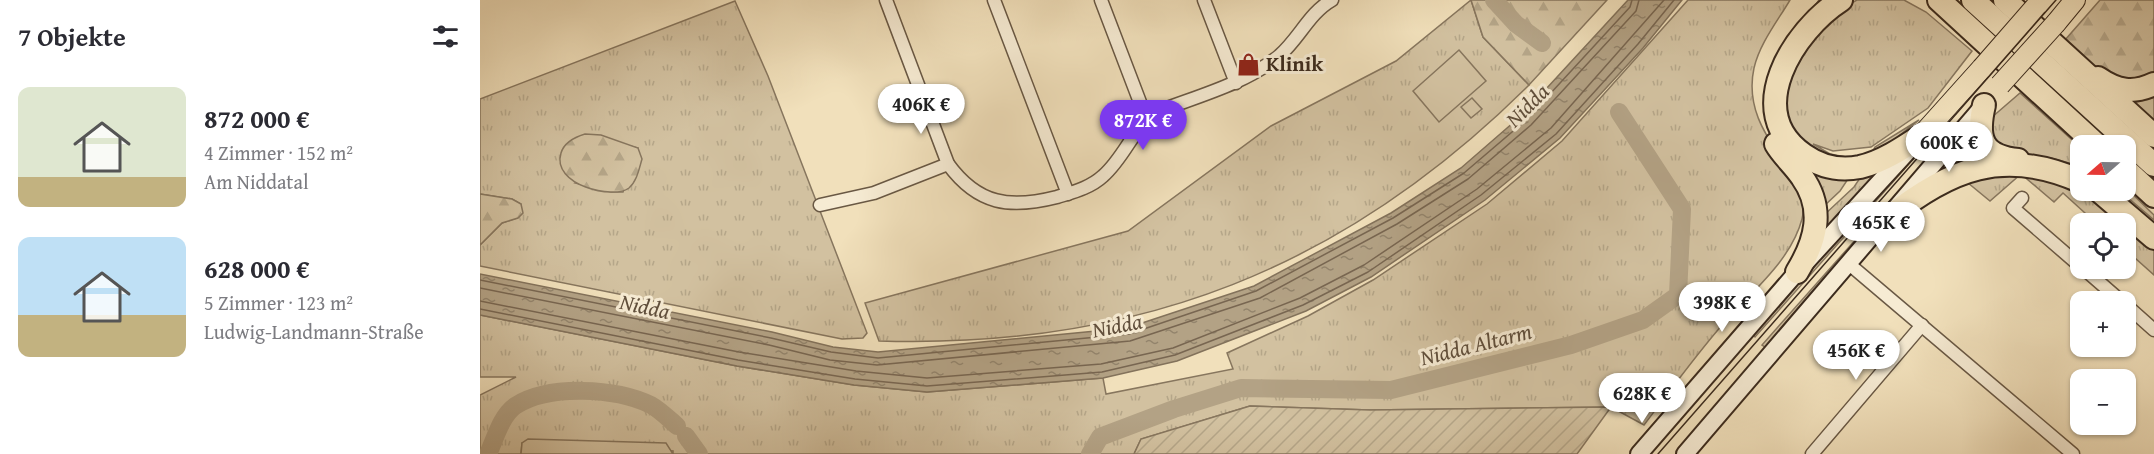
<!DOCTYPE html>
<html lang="de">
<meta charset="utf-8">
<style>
:root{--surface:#fff;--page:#f7f7f7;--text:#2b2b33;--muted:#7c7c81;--accent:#7c3aed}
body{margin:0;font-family:"Gentium Book Plus",serif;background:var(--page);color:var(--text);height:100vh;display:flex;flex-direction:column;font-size:22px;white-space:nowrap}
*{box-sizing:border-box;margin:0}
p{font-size:20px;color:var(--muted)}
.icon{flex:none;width:33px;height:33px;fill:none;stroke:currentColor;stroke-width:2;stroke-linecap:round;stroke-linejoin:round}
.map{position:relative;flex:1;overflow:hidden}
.side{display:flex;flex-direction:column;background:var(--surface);width:480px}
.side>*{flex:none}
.needle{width:39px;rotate:250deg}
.controls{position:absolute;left:1590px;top:135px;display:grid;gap:12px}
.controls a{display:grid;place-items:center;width:66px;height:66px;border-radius:12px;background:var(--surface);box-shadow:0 2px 4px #0004;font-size:30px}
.price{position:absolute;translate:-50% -51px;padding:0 14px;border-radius:21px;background:#fff;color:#222;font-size:20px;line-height:39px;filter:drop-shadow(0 2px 3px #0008)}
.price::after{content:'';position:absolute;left:50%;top:36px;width:18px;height:14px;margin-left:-9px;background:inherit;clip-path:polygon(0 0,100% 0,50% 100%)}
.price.on{background:var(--accent);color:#fff}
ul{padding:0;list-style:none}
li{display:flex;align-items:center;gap:18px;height:150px;padding:0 18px}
li span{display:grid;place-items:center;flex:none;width:168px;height:120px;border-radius:12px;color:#555}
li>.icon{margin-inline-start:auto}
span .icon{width:72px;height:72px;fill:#fffc;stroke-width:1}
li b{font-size:26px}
h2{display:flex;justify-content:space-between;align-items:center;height:72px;padding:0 18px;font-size:26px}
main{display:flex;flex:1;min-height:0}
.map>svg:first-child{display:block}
</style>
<main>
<section class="side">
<h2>7 Objekte<svg class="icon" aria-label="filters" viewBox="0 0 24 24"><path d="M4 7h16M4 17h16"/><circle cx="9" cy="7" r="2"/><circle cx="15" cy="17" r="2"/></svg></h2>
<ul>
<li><span style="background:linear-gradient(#dfe7d0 75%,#c2b280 0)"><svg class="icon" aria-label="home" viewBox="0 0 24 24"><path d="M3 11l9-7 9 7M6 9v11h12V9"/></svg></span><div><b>872 000 €</b><p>4 Zimmer · 152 m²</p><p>Am Niddatal</p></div></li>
<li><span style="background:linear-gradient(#bfe0f5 65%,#c2b280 0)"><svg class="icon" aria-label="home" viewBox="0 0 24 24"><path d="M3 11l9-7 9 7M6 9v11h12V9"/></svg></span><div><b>628 000 €</b><p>5 Zimmer · 123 m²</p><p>Ludwig-Landmann-Straße</p></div></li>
</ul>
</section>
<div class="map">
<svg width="1674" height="454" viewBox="0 0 1674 454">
<defs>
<pattern id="grass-tufts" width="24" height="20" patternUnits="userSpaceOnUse" patternTransform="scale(1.5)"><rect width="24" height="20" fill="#d2c1a0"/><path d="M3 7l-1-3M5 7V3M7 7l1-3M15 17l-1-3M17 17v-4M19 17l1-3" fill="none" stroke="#b5a689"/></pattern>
<pattern id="forest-firs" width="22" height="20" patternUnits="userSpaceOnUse" patternTransform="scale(1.5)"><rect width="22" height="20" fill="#d2c1a0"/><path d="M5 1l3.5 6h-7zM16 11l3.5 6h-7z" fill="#b5a689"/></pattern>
<pattern id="garden-furrows" width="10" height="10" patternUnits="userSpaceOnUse" patternTransform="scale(1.5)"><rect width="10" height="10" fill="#d2c1a0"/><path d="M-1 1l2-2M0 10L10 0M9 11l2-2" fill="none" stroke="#b5a689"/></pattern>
<pattern id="water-ripples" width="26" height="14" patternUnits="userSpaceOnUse" patternTransform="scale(1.5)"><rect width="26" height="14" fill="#b3a285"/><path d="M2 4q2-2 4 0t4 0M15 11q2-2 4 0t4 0" fill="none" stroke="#93846c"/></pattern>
</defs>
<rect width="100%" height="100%" fill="#f1e0bb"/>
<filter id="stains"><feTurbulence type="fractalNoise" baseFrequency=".00333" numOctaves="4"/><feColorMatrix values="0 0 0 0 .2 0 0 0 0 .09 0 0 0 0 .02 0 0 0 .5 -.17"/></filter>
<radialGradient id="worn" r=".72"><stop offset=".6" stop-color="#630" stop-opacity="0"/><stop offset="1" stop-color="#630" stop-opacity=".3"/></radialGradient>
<g fill="url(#grass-tufts)" stroke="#87765e" stroke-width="1.5" fill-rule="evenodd">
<path d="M991 0 1003 37 1049 85C865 268 659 349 399 341L385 303 648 231 791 126 916 61Z"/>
<path d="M1208 0H1310C1297 22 1280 43 1274 68 1259 137 1334 173 1322 219 1311 261 1271 292 1243 324 1215 356 1190 391 1164 425L1131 407 890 410 770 406 661 439 654 454H193V451L42 443 41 454H0V395L36 377H0V315L257 366 374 385 447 392 623 378 626 394 753 369 747 353 828 316 893 280 1007 204 1082 141Z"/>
<path d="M1339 0H1352L1331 18 1295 126 1372 173 1360 191 1345 205 1292 127 1331 11Z"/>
<path d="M1377 0H1424L1446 12 1492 51 1448 108 1391 147 1353 151 1333 144 1350 154 1376 159H1349L1319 141 1306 117 1304 94 1320 51 1364 7Z"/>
<path d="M255 1 288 76 387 333 383 338 362 339 0 266V245L22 223 37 218 41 204 32 199 0 194V99ZM146 145 158 148 143 192H131L95 183Z"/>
<path d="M1674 90V125L1641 95Z"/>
<path d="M1540 93 1600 147V166L1571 158 1522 153 1513 145 1511 118Z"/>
<path d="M1439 120 1389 159 1395 147Z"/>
<path d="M1497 122 1514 158 1449 177Z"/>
<path d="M1451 137 1428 165 1275 337 1272 334 1284 317Z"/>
<path d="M1411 160 1341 240 1343 216 1374 187 1384 172Z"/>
<path d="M1533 169 1600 190 1610 191 1674 242V275L1646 250V224L1616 223 1583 193 1574 202 1541 174 1510 201 1482 178Z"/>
<path d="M1646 188 1674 215V220L1640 191Z"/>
<path d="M1417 193 1418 194 1285 347 1282 345Z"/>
</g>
<g fill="url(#forest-firs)" stroke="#87765e" stroke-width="1.5">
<path d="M991 0H1127L1049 85 1003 37Z"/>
<path d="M1620 0H1674V75C1669 77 1662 82 1656 83 1627 85 1604 58 1585 40Z"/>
<path d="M105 134 121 135 158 148 162 159C159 169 157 181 149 188 134 200 71 185 81 153 84 143 95 137 105 134Z"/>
<path d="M0 194 32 199 41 204 43 213 38 218 22 223 0 245Z"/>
</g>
<path fill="url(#garden-furrows)" stroke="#87765e" stroke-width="1.5" d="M770 406 890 410 1131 407 1097 454H654L661 439Z"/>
<g fill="#d2c1a0" stroke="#87765e" stroke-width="1.5">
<path d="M979 50 1006 81 959 122 933 91Z"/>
<path d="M992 98 1002 109 991 118 981 107Z"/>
<path d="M48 439 186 443 193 454H41L42 443Z"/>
</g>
<path fill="url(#water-ripples)" stroke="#83725b" stroke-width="1.5" d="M1148 0H1202L1163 48 1080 138 1005 200 891 277 826 311 697 361 623 378 447 392 374 385 257 366 0 315V274L292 332 353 347 398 352 647 328 774 286 911 213 981 168 1042 115Z"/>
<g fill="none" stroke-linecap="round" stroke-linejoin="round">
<g stroke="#786651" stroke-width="1.5">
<path d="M0 280 291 338 351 352 398 358 649 334 776 291 913 218 984 173 1046 120 1150 7 1152 0"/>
<path d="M0 288 289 345 350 360 397 365 650 341 780 298 917 224 988 179 1051 125 1156 11 1159 0"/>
<path d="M0 301 259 352 376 371 447 378 621 364 693 348 820 298 884 265 997 189 1071 128 1184 0"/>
<path d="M0 309 258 360 375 379 447 386 622 372 695 355 823 305 888 272 1001 195 1076 134 1158 44 1194 0"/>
</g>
<g stroke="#b3a285" stroke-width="18">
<path d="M1014 0 1036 24 1062 43"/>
<path d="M206 436 219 454"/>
<path d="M8 454C15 439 21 416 35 406 69 384 136 388 171 405 180 410 189 419 197 426"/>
<path d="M610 454 620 437 694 409 761 388 911 390 1091 345 1163 320 1198 295 1202 209 1139 112"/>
</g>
<defs>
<g id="minor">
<path d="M514 0 588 194"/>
<path d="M621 0 666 118"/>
<path d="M724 0 756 83"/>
<path d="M468 164C498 205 530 209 577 197 593 192 610 188 623 176 644 158 655 126 674 113 717 96 763 85 799 56 819 39 829 13 852 0"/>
<path d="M1542 198 1533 208 1600 266"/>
<path d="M340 205 394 193 468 164 406 0"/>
<path d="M1369 264 1593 454"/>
<path d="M1603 268 1642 302"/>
<path d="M1646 305 1674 330"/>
<path d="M1332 454 1442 325"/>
</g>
<g id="secondary">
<path d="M1159 454 1317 272 1429 150"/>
<path d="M1205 454 1504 105"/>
</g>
<g id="primary">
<path d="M1576 23 1595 0"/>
<path d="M1441 136 1502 68"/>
</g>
<g id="motorway">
<path d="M1361 0C1314 30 1261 112 1324 155 1341 167 1360 171 1380 167 1402 162 1423 148 1441 136"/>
<path d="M1459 0 1618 146"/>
<path d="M1493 0 1674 165"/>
<path d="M1525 0 1674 136"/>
<path d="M1618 78C1637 91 1653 94 1674 84"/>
<path d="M1504 105C1496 139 1502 156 1538 160"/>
<path d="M1296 144C1303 156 1314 165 1322 177 1345 209 1336 241 1317 272"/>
<path d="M1646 170 1674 196"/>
<path d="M1618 190 1674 238"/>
<path d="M1407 219C1469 169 1523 147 1600 181"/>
</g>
</defs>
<use href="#minor" stroke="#695844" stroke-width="15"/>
<use href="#secondary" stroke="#3c2b1d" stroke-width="20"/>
<use href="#primary" stroke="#3c2b1d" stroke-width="22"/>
<use href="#motorway" stroke="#3c2b1d" stroke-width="26"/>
<use href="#minor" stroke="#f6ebd3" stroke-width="12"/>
<use href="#secondary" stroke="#f6ebd3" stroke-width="16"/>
<use href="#primary" stroke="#f1e0bb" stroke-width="20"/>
<use href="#motorway" stroke="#f1e0bb" stroke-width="22"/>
<path stroke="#3c2b1d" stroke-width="1.5" d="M1178 454 1576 0"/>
<defs>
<g id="primary-bridge">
<path d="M1502 68 1557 5"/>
<path d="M1520 85 1576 23"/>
</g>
</defs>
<use href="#primary-bridge" stroke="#3c2b1d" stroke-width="22" stroke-linecap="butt"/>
<use href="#primary-bridge" stroke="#f1e0bb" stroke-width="20"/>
</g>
<defs>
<symbol id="shop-bare" viewBox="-9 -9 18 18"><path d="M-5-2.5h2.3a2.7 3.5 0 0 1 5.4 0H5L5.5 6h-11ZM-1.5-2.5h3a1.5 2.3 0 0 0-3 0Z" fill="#8f2418" stroke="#f6ebd3" stroke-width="2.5" paint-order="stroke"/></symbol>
</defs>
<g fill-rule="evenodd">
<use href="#shop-bare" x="752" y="48" width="33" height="33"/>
</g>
<g text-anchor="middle" stroke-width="6" stroke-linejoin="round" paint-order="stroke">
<g font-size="21" font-weight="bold" fill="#3c2b1d" stroke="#f6ebd3" text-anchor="start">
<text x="786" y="71">Klinik</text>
</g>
<g font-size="22" font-style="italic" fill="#604f3c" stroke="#f6ebd3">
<text transform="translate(1047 105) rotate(-45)" y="8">Nidda</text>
<text transform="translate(165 306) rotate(12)" y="8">Nidda</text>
<text transform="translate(637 325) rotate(-11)" y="8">Nidda</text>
<text transform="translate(996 344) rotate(-14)" y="8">Nidda Altarm</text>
</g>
</g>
<rect width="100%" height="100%" filter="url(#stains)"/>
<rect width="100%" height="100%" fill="url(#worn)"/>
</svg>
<div class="controls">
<a><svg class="needle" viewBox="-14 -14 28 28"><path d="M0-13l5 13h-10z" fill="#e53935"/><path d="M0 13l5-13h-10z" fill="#7c7c81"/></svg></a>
<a><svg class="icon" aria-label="locate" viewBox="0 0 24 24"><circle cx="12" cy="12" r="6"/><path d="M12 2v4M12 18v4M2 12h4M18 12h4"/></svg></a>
<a>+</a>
<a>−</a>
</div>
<b class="price" style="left:441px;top:135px">406K €</b>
<b class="price on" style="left:663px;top:151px">872K €</b>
<b class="price" style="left:1469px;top:173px">600K €</b>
<b class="price" style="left:1401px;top:253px">465K €</b>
<b class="price" style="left:1242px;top:333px">398K €</b>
<b class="price" style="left:1376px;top:381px">456K €</b>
<b class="price" style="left:1162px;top:424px">628K €</b>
</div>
</main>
